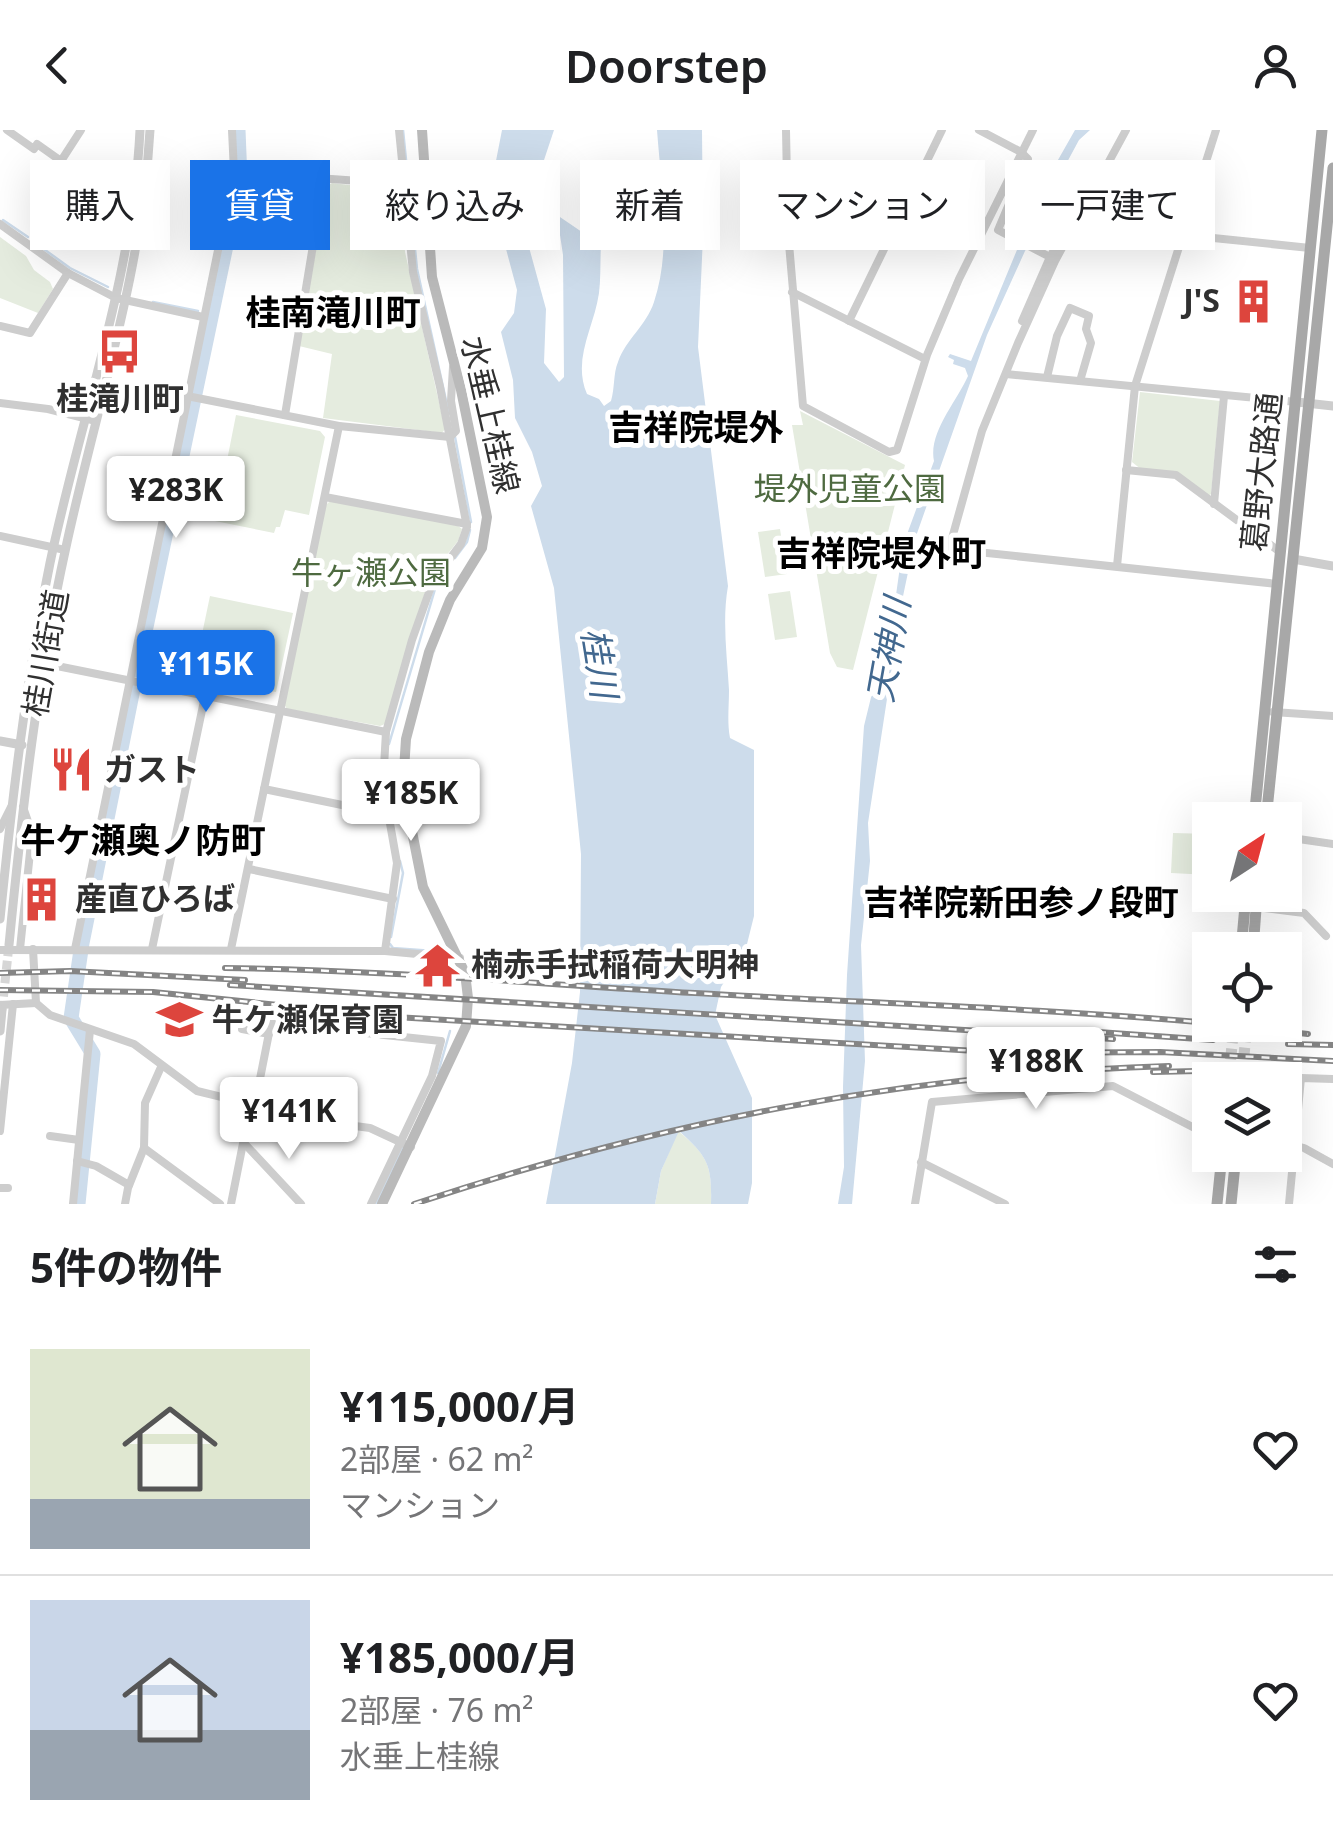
<!DOCTYPE html>
<html lang="ja">
<meta charset="utf-8">
<style>
:root{--surface:#fff;--page:#f2f2f2;--text:#202124;--muted:#757577;--line:#e0e0e0;--accent:#1a73e8}
body{margin:0;font-family:"Noto Sans","Noto Sans JP",sans-serif;background:var(--page);color:var(--text);height:100vh;display:flex;flex-direction:column;font-size:38px;white-space:nowrap}
*{box-sizing:border-box;margin:0}
p{font-size:32px;color:var(--muted)}
.icon{flex:none;width:55px;height:55px;fill:none;stroke:currentColor;stroke-width:2;stroke-linecap:round;stroke-linejoin:round}
.map{position:relative;height:1074px;overflow:hidden}
.details{display:flex;flex-direction:column;background:var(--surface);flex:1}
.details>*{flex:none}
.top-card{position:absolute;left:30px;top:30px;width:1275px;height:90px;display:flex;gap:20px}
.needle{width:65px;rotate:36deg}
.fabs{position:absolute;left:1192px;top:672px;display:grid;gap:20px}
.fabs a{display:grid;place-items:center;width:110px;height:110px;border-radius:0px;background:var(--surface);box-shadow:0 10px 40px #0002;font-size:50px}
.price{position:absolute;translate:-50% -85px;padding:0 22px;border-radius:10px;background:#fff;color:#222;font-size:32px;line-height:65px;filter:drop-shadow(0 2px 5px #0008)}
.price::after{content:'';position:absolute;left:50%;top:60px;width:30px;height:22px;margin-left:-15px;background:inherit;clip-path:polygon(0 0,100% 0,50% 100%)}
.price.on{background:var(--accent);color:#fff}
ul{padding:0;list-style:none}
li{display:flex;align-items:center;gap:30px;height:250px;padding:0 30px}
li+li{border-top:2px solid var(--line)}
li span{display:grid;place-items:center;flex:none;width:280px;height:200px;border-radius:0px;color:#555}
li>.icon{margin-inline-start:auto}
span .icon{width:120px;height:120px;fill:#fffc;stroke-width:1}
li b{font-size:42px}
h2{display:flex;justify-content:space-between;align-items:center;height:120px;padding:0 30px;font-size:42px}
.pill{padding:0 35px;border-radius:0px;background:var(--surface);box-shadow:0 10px 40px #0002;font-size:35px;line-height:90px}
.pill.on{background:var(--accent);color:#fff}
header{display:flex;justify-content:space-between;align-items:center;height:130px;padding:0 30px;background:var(--surface);font-size:45px;font-weight:600}
.map>svg:first-child{display:block}
</style>
<header><svg class="icon" aria-label="back" viewBox="0 0 24 24"><path d="M15 5l-7 7 7 7"/></svg>Doorstep<svg class="icon" aria-label="person" viewBox="0 0 24 24"><circle cx="12" cy="8" r="4"/><path d="M4 21q1-7 8-7t8 7"/></svg></header>
<div class="map">
<svg width="1333" height="1074" viewBox="0 0 1333 1074">
<rect width="100%" height="100%" fill="#fff"/>
<g fill="#e5ecdf">
<path d="M332 53 401 61 405 122 445 299 442 303 323 288 332 224 299 216 327 56Z"/>
<path d="M0 107 26 126 34 140 50 152 53 159 38 183 0 168Z"/>
<path d="M1140 262 1220 271 1211 364 1208 366 1177 343 1142 340 1132 332Z"/>
<path d="M800 281 905 335 853 540 837 537 830 523 792 295H803Z"/>
<path d="M236 285 320 301 325 307 309 385 285 380 280 397H276L274 403 215 391Z"/>
<path d="M330 371 457 395 462 399 458 411 430 446 385 594 380 596 287 579 284 574 326 375Z"/>
<path d="M780 399 787 444 765 447 758 402Z"/>
<path d="M790 461 797 507 775 510 768 464Z"/>
<path d="M210 466 293 483 276 562 193 547Z"/>
<path d="M1173 703 1210 704V745L1171 743Z"/>
<path d="M678 1001C708 1025 712 1036 711 1074H655L661 1041Z"/>
</g>
<g fill="#cddceb">
<path d="M502 0H554L543 33 530 51 524 68 527 110 546 179 544 233 559 252 564 247 563 125 557 85 601 115C600 131 601 147 599 163 594 198 572 229 587 264L599 269 604 276 611 271C615 258 613 244 618 232 626 209 646 196 654 172 672 118 661 55 657 0H702L703 106 698 217 728 456C722 490 727 525 729 560 729 577 727 592 730 608L754 620V786L746 818 721 857 715 885 752 968V1053L748 1074H711C712 1035 708 1027 679 1001L661 1041 655 1074H546L572 933 580 862 581 724 554 458 531 376 542 356 532 322 515 288 513 250 501 202 514 183 517 160 495 78 494 41Z"/>
<path d="M1075 0H1090L1079 10 1065 36 1045 89 1025 121 987 205 915 409 902 471 868 693 870 731 861 815 865 931 852 1074H838L844 1037 843 957 847 845 864 596 896 465 903 415 934 331C928 303 957 271 968 246L965 238 953 234 954 230 948 227 950 224 971 231 1019 115 1040 74 1050 44Z"/>
</g>
<g fill="none" stroke-linecap="round" stroke-linejoin="round">
<g stroke="#cddceb" stroke-width="2.5">
<path d="M403 0 417 139 449 284"/>
<path d="M3 90 28 107"/>
<path d="M34 112 70 138 108 157"/>
<path d="M153 172 198 181"/>
<path d="M455 307 471 392"/>
<path d="M455 428 467 412 470 400"/>
<path d="M389 614 438 449"/>
<path d="M387 637 392 684"/>
<path d="M391 807 403 743 400 731"/>
<path d="M390 814 393 818 447 822 450 835"/>
<path d="M438 943 450 901"/>
<path d="M376 1074 403 1018"/>
</g>
<g stroke="#cddceb" stroke-width="15">
<path d="M137 540 240 49 238 0"/>
<path d="M78 1074 93 924 71 888 82 813 133 559"/>
</g>
<path stroke="#d6d6d6" stroke-width="9" stroke-dasharray="9 4.5" stroke-linecap="butt" d="M2 880 9 815"/>
<g stroke="#d6d6d6" stroke-width="11" stroke-dasharray="11 5.5" stroke-linecap="butt">
<path d="M1242 945 1247 895"/>
<path d="M1229 946 1234 895"/>
</g>
<g stroke="#cdcdcd" stroke-width="8">
<path d="M7 0 34 19 37 14 61 31 81 0"/>
<path d="M786 0 788 102 803 276 889 322 897 320 927 225 959 149 1033 0"/>
<path d="M979 0 1021 22 1028 29 998 100 1050 127"/>
<path d="M1126 0 1055 131 1018 213 982 301 949 419 1278 454"/>
<path d="M234 42 402 54"/>
<path d="M1095 60 1184 105 1310 118"/>
<path d="M0 94 68 143 116 168 203 187"/>
<path d="M792 162 925 229"/>
<path d="M849 191 942 0"/>
<path d="M1022 191 1050 127 1081 73 1089 68"/>
<path d="M0 196 30 203 68 143"/>
<path d="M1006 244 1297 272"/>
<path d="M1047 247 1057 206 1070 178 1089 186 1086 199 1091 213 1080 251"/>
<path d="M187 266 339 296 450 307 456 301 451 271 453 237"/>
<path d="M0 273 48 279 96 291"/>
<path d="M285 285 324 49"/>
<path d="M1126 340 1176 345 1280 422"/>
<path d="M325 367 467 394"/>
<path d="M1214 374 1224 266"/>
<path d="M0 406 65 420"/>
<path d="M1117 436 1135 256 1216 0"/>
<path d="M32 531 386 602"/>
<path d="M1273 582 1333 586"/>
<path d="M264 659 386 684"/>
<path d="M0 699 11 677"/>
<path d="M1285 707 1333 714"/>
<path d="M249 739 393 769"/>
<path d="M1256 777 1304 783 1326 806"/>
<path d="M20 819 32 703 23 677"/>
<path d="M33 819 36 873 50 885 134 914 197 961 325 992 370 998 411 1017"/>
<path d="M75 819 234 42 232 0"/>
<path d="M152 819 205 566"/>
<path d="M231 819 339 296"/>
<path d="M0 820 385 821 460 828"/>
<path d="M385 821 397 733 383 654 386 602 412 510 433 451 461 414 467 397 440 257 413 142 399 0"/>
<path d="M0 875 36 873"/>
<path d="M242 899 269 904"/>
<path d="M255 974 271 893 441 911 432 946 371 1074"/>
<path d="M0 1001 13 874"/>
<path d="M50 1006 79 1010"/>
<path d="M244 1013 301 1074"/>
<path d="M1285 1013 1304 1018 1333 1034"/>
<path d="M144 1018 220 1074"/>
<path d="M77 1031 96 1036 129 1055"/>
<path d="M921 1032 1005 1074"/>
<path d="M0 1058H8"/>
<path d="M73 1074 90 900"/>
<path d="M125 1074 128 1058 144 1018 145 973 161 937"/>
<path d="M231 1074 251 973"/>
<path d="M915 1074 932 972 1113 956 1210 1006"/>
<path d="M1289 1074 1301 948 1333 949"/>
</g>
<g stroke="#cdcdcd" stroke-width="9">
<path d="M1297 272 1333 276"/>
<path d="M1293 429 1333 436"/>
<path d="M0 611 22 615"/>
<path d="M0 789C12 669 26 551 50 433 80 289 133 148 140 0"/>
<path d="M9 815C22 681 37 548 66 417 96 278 142 143 150 0"/>
<path d="M0 901 2 880"/>
</g>
<path stroke="#bababa" stroke-width="10" d="M382 1074 466 896 468 868 465 843 423 757 403 656 406 609 429 522 450 470 482 418 487 387 461 260 432 147 422 0"/>
<g stroke="#a8a8a8" stroke-width="11">
<path d="M1254 690 1322 0"/>
<path d="M1266 690 1333 38"/>
<path d="M1241 820 1246 765"/>
<path d="M1253 820 1257 765"/>
<path d="M1229 950V946"/>
<path d="M1242 950V945"/>
<path d="M1217 1074 1222 1025"/>
<path d="M1231 1074 1236 1025"/>
</g>
<defs>
<g id="rail">
<path d="M225 838C382 840 538 854 695 863 867 873 1039 878 1210 893"/>
<path d="M0 843 70 841 245 850"/>
<path d="M230 855 1113 909"/>
<path d="M0 860 153 862 395 887 1011 923 1160 922 1333 931"/>
<path d="M1228 895 1308 904"/>
<path d="M1098 902 1213 910"/>
<path d="M1288 914 1333 915"/>
<path d="M1153 942 1243 940"/>
<path d="M414 1074C664 991 905 944 1169 936"/>
</g>
</defs>
<use href="#rail" stroke="#858585" stroke-width="6"/>
<use href="#rail" stroke="#fff" stroke-width="2.5" stroke-dasharray="8" stroke-linecap="butt"/>
</g>
<defs>
<symbol id="building-bare" viewBox="-9 -9 18 18"><path d="M-4-6H4V6H1V3H-1V6H-4ZM-2.5-4.3h1.7v1.8h-1.7ZM.8-4.3h1.7v1.8H.8ZM-2.5-1h1.7V.8h-1.7ZM.8-1h1.7V.8H.8Z" fill="#dd453d" stroke="#fff" stroke-width="2.5" paint-order="stroke"/></symbol>
<symbol id="bus-bare" viewBox="-9 -9 18 18"><path d="M-5-6H5V4H4V6H2V4H-2V6H-4V4H-5ZM-3.5-4V0h7V-4ZM-3.5 1.2v1.5H-2V1.2ZM2 1.2v1.5H3.5V1.2Z" fill="#dd453d" stroke="#fff" stroke-width="2.5" paint-order="stroke"/></symbol>
<symbol id="restaurant-bare" viewBox="-9 -9 18 18"><path d="M-5-6h1v4h1v-4h1v4h1v-4h1v5L-1.5 .5V6h-2V.5L-5-1ZM5-6V6H3V1.5H1.5Q1.5-4 5-6Z" fill="#dd453d" stroke="#fff" stroke-width="2.5" paint-order="stroke"/></symbol>
<symbol id="temple-bare" viewBox="-9 -9 18 18"><path d="M0-6L5-2H3V0L6.5 2.5H4V6H1.5V3h-3V6H-4V2.5H-6.5L-3 0V-2H-5Z" fill="#dd453d" stroke="#fff" stroke-width="2.5" paint-order="stroke"/></symbol>
<symbol id="school-bare" viewBox="-9 -9 18 18"><path d="M0-5L7-2L0 1L-7-2ZM-4 1L0 2.5L4 1V4Q0 6-4 4Z" fill="#dd453d" stroke="#fff" stroke-width="2.5" paint-order="stroke"/></symbol>
</defs>
<g fill-rule="evenodd">
<use href="#building-bare" x="1222" y="140" width="63" height="63"/>
<use href="#bus-bare" x="88" y="190" width="63" height="63"/>
<use href="#restaurant-bare" x="40" y="608" width="63" height="63"/>
<use href="#building-bare" x="10" y="738" width="63" height="63"/>
<use href="#temple-bare" x="406" y="804" width="63" height="63"/>
<use href="#school-bare" x="148" y="858" width="63" height="63"/>
</g>
<g text-anchor="middle" stroke-width="10" stroke-linejoin="round" paint-order="stroke">
<g font-size="32" font-weight="bold" fill="#303030" stroke="#fff" text-anchor="start">
<text x="1220" y="182" text-anchor="end">J'S</text>
<text x="120" y="280" text-anchor="middle">桂滝川町</text>
<text x="104" y="651">ガスト</text>
<text x="75" y="780">産直ひろば</text>
<text x="471" y="846">楠赤手拭稲荷大明神</text>
<text x="212" y="901">牛ケ瀬保育園</text>
</g>
<g font-size="32" fill="#303030" stroke="#fff">
<text transform="translate(490 285) rotate(77)" y="11">水垂上桂線</text>
<text transform="translate(1262 342) rotate(-84)" y="11">葛野大路通</text>
<text transform="translate(46 523) rotate(-80)" y="11">桂川街道</text>
</g>
<g font-size="32" fill="#4e6a40" stroke="#fff">
<text x="850" y="370">堤外児童公園</text>
<text x="371" y="454">牛ヶ瀬公園</text>
</g>
<g font-size="35" font-weight="bold" fill="#000" stroke="#fff">
<text x="333" y="195">桂南滝川町</text>
<text x="696" y="310">吉祥院堤外</text>
<text x="881" y="436">吉祥院堤外町</text>
<text x="143" y="723">牛ケ瀬奥ノ防町</text>
<text x="1021" y="785">吉祥院新田参ノ段町</text>
</g>
<g font-size="35" font-style="italic" fill="#42688f" stroke="#fff">
<text transform="translate(889 520) rotate(-80)" y="12">天神川</text>
<text transform="translate(599 533) rotate(81)" y="12">桂川</text>
</g>
</g>
</svg>
<div class="fabs">
<a><svg class="needle" viewBox="-14 -14 28 28"><path d="M0-13l5 13h-10z" fill="#e53935"/><path d="M0 13l5-13h-10z" fill="#757577"/></svg></a>
<a><svg class="icon" aria-label="locate" viewBox="0 0 24 24"><circle cx="12" cy="12" r="6"/><path d="M12 2v4M12 18v4M2 12h4M18 12h4"/></svg></a>
<a><svg class="icon" aria-label="layers" viewBox="0 0 24 24"><path d="M12 4l9 5-9 5-9-5zM3 14l9 5 9-5"/></svg></a>
</div>
<b class="price" style="left:176px;top:411px">¥283K</b>
<b class="price on" style="left:206px;top:585px">¥115K</b>
<b class="price" style="left:411px;top:714px">¥185K</b>
<b class="price" style="left:1036px;top:982px">¥188K</b>
<b class="price" style="left:289px;top:1032px">¥141K</b>
<div class="top-card">
<a class="pill">購入</a>
<a class="pill on">賃貸</a>
<a class="pill">絞り込み</a>
<a class="pill">新着</a>
<a class="pill">マンション</a>
<a class="pill">一戸建て</a>
</div>
</div>
<section class="details">
<h2>5件の物件<svg class="icon" aria-label="filters" viewBox="0 0 24 24"><path d="M4 7h16M4 17h16"/><circle cx="9" cy="7" r="2"/><circle cx="15" cy="17" r="2"/></svg></h2>
<ul>
<li><span style="background:linear-gradient(#dfe7d0 75%,#9aa5b1 0)"><svg class="icon" aria-label="home" viewBox="0 0 24 24"><path d="M3 11l9-7 9 7M6 9v11h12V9"/></svg></span><div><b>¥115,000/月</b><p>2部屋 · 62 m²</p><p>マンション</p></div><svg class="icon" aria-label="heart" viewBox="0 0 24 24"><path d="M12 20l-8-8c-3-5 5-10 8-4 3-6 11-1 8 4z"/></svg></li>
<li><span style="background:linear-gradient(#c9d6e8 65%,#9aa5b1 0)"><svg class="icon" aria-label="home" viewBox="0 0 24 24"><path d="M3 11l9-7 9 7M6 9v11h12V9"/></svg></span><div><b>¥185,000/月</b><p>2部屋 · 76 m²</p><p>水垂上桂線</p></div><svg class="icon" aria-label="heart" viewBox="0 0 24 24"><path d="M12 20l-8-8c-3-5 5-10 8-4 3-6 11-1 8 4z"/></svg></li>
</ul>
</section>
